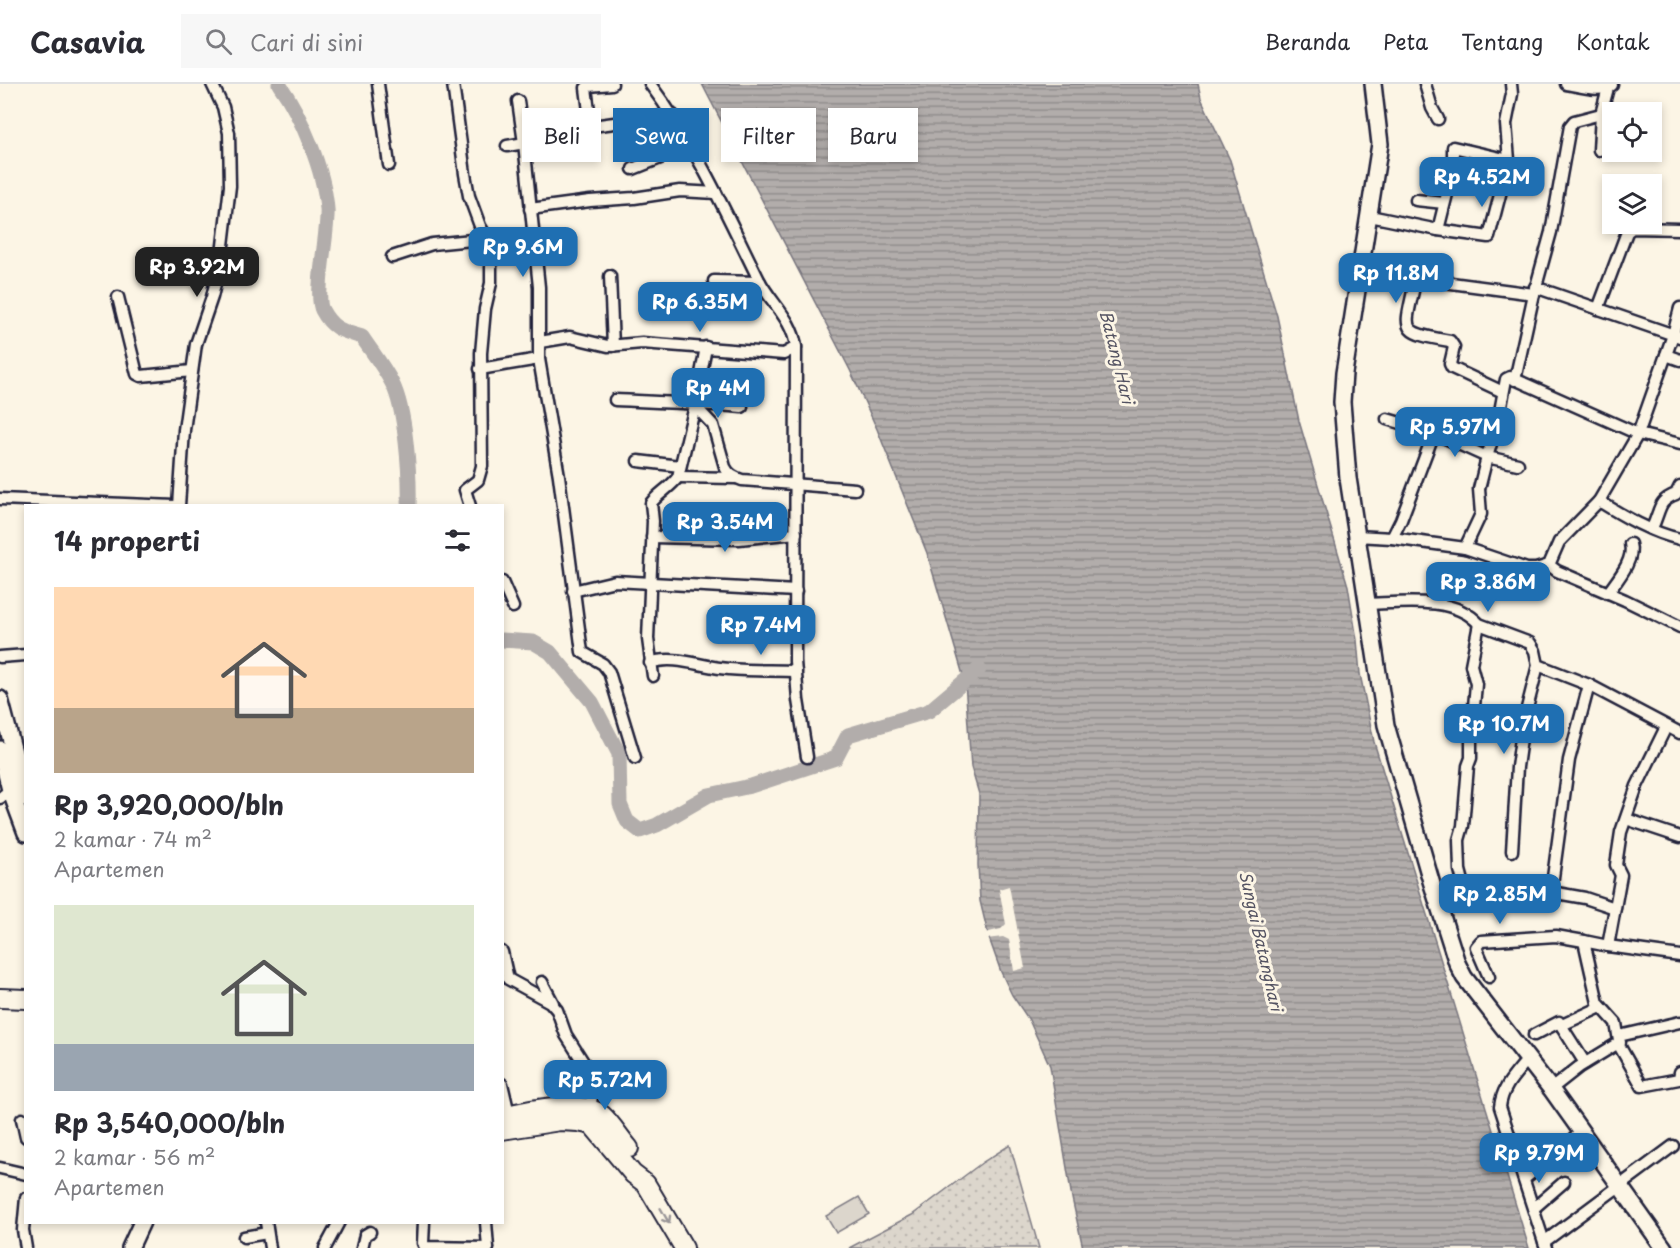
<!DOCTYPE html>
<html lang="id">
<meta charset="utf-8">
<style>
:root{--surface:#fff;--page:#f7f7f7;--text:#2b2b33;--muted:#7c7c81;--line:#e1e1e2;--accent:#1f6fb2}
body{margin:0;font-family:"Playpen Sans",sans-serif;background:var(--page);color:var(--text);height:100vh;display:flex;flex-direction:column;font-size:22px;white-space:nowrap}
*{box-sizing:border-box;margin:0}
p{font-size:20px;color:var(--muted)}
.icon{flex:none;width:33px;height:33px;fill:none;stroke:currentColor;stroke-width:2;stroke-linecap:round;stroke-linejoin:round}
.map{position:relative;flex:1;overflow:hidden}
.sheet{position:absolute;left:24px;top:420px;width:480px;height:720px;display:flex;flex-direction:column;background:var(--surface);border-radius:0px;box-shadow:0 3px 9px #0003}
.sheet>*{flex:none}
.hud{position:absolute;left:522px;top:24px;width:570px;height:54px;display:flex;gap:12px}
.tools{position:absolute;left:1602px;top:18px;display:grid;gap:12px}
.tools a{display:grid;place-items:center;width:60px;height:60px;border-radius:0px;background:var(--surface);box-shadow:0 3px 9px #0003;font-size:30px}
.price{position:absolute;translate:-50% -51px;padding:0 14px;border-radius:12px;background:var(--accent);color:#fff;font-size:20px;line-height:39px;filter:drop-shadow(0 2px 3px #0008)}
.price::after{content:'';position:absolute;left:50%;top:36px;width:18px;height:14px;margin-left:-9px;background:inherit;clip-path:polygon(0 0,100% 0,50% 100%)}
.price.current{background:#222;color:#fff}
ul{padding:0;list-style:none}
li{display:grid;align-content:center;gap:12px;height:318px;padding:0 30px}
li span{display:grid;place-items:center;height:186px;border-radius:0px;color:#555}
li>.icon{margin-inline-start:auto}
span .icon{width:108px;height:108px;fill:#fffc;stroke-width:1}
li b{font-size:26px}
h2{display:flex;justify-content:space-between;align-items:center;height:72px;padding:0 30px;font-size:26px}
.tag{padding:0 21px;border-radius:0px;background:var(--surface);box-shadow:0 3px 9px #0003;font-size:21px;line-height:54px}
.tag.current{background:var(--accent);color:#fff}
header{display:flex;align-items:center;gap:36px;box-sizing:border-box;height:84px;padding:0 30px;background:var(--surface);border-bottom:2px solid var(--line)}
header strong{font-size:28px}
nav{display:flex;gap:33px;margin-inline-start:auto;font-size:21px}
.search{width:420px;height:54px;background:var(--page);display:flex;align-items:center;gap:15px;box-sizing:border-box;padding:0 21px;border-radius:0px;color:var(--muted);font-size:22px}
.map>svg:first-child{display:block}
</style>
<header>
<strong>Casavia</strong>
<div class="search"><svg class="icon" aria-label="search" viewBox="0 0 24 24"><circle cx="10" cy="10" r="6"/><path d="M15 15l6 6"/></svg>Cari di sini</div>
<nav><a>Beranda</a><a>Peta</a><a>Tentang</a><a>Kontak</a></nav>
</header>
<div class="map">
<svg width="1680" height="1164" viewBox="0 0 1680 1164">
<defs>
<pattern id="green-dots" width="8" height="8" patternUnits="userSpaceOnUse" patternTransform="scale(1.5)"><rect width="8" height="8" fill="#dcd6cc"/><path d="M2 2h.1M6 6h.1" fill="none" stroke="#bcb7b0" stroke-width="1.8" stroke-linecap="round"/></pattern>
<pattern id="water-rules" width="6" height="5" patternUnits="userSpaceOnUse" patternTransform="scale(1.5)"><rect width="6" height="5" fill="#b2adab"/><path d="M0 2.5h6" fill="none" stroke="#908c8c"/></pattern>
</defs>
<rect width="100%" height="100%" fill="#fcf5e5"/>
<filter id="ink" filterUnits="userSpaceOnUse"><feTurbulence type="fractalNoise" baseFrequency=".0167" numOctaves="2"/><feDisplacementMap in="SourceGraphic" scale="12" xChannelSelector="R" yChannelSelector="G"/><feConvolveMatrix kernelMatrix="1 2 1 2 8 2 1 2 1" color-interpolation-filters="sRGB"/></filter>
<g filter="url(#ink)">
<path fill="url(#green-dots)" stroke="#7f7c84" stroke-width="1.5" d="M1010 1061 1039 1164H849L912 1131 983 1078Z"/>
<path fill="#dcd6cc" stroke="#7f7c84" stroke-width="1.5" d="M859 1113 869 1130 836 1149 826 1132Z"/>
<path fill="url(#water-rules)" stroke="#78757e" stroke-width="1.5" d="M702 0H1198L1201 14 1230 76 1277 232 1299 337 1348 502 1357 556 1360 590 1374 658 1529 1164H1083L1072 1114 1050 982 1029 936 1012 911 1001 888 989 854 980 817 978 781 979 710 971 683 965 598 927 469 877 345 850 286Z"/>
<path fill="#fcf5e5" d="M1009 802 1025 884 1014 887 1009 856 1003 853 986 855 985 849 1001 845 1006 840 999 805Z"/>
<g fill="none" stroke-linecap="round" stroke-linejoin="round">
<g stroke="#b2adab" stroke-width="15">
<path d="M279 0C301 31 324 86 327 125 329 146 314 211 322 226 332 245 342 247 362 253 372 268 384 283 392 299 406 326 410 391 409 422"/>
<path d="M502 556 533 558 550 568 592 618 619 670 620 720 627 737 640 747 657 741 709 711 751 702 836 674 848 651 929 627 979 585"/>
</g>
<defs>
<g id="street">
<path d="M378 0 389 81"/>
<path d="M453 0 465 90 469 112 480 142 487 154 491 172V199L485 225 481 269 482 382 478 396 465 406 470 422"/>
<path d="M650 0C695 60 726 129 759 196 771 219 793 236 796 263L795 577 798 616 807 673"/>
<path d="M1425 0 1432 24 1438 35"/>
<path d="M1566 0C1579 2 1602 9 1612 1"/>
<path d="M518 17 524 59 539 203V275L559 392 582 568 603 580 609 588 635 674"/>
<path d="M585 43 673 31"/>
<path d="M507 62 583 49 584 37 589 27 586 4 589 2 612 0"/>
<path d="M1599 66 1601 30 1608 4"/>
<path d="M633 85 690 62"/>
<path d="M1416 116 1444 119"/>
<path d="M530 125 590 117 634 114 680 107 716 109"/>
<path d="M1370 132 1438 146 1489 153 1509 76 1506 40 1512 10 1511 0"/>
<path d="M1438 146 1453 86V63L1509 76"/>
<path d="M392 173 432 160 502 153 533 157"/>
<path d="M610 192 613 262"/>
<path d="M714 197 760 198"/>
<path d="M1535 203 1680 253"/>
<path d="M118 213 137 290 141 292 192 287"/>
<path d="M1598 225 1627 148 1632 144 1680 145"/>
<path d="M540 258 570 253 608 262 642 259 784 270 796 263"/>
<path d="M1666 271 1680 276"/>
<path d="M480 285 539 275"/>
<path d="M1515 296 1534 210 1551 148 1570 42 1574 37 1601 30"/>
<path d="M1503 308 1452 284 1450 280 1454 263 1450 257C1397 248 1405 247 1415 198L1421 195 1534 210"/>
<path d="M615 316C657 318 700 319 742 323"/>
<path d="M695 322 713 341 725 383C729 391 734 393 742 396L855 405"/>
<path d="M1387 335 1434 349 1487 373 1499 333 1506 295 1510 293 1638 350 1680 360"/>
<path d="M638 377 680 382"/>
<path d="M678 393 735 394"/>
<path d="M0 415 175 422"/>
<path d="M1599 417C1623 432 1652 449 1680 455"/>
<path d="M179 422 184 346 196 260 212 213 222 170 230 102 229 49 223 23 212 0"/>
<path d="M1652 444C1661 426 1657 417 1676 410L1680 402"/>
<path d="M1356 452 1392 454 1465 464 1527 485H1536L1549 481 1559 458 1599 417 1638 350 1673 251 1680 224"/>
<path d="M652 453 739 455 796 449"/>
<path d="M1392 454 1401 436 1434 349"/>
<path d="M1465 464 1481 430 1479 405 1487 373 1518 380"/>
<path d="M1549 481 1557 487 1625 516 1680 543"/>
<path d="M502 498 513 523"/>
<path d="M573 507 615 497 796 507"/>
<path d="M1608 509C1617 496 1635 476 1630 460"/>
<path d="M1367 520C1401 519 1454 511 1479 540L1530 559 1535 567 1538 581 1589 601 1680 649"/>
<path d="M1479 540 1471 581 1476 600 1471 656V674L1468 682 1463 742 1459 756 1460 786 1466 809 1551 808 1569 676 1589 601"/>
<path d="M0 573 26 571"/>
<path d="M650 579C675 570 704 584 729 585 751 587 774 586 796 587"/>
<path d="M653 592 648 555 653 437 651 419C659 409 671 403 678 393L695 322 706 263"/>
<path d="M0 714 10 706"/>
<path d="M1626 735 1680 753"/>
<path d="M1512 767 1517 683 1523 640 1538 581"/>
<path d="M1551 808 1585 814 1615 824 1621 791 1616 781 1621 748 1637 702 1666 643"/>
<path d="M1615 824 1608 862 1584 857 1598 919 1616 939 1620 963 1642 1002 1679 995 1680 988"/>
<path d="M1608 862 1680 872"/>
<path d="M502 868 508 895 550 918 557 926 566 951 587 984 592 1011 590 1029"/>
<path d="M1489 893 1476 863 1481 857 1556 852 1584 857"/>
<path d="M542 898 553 919"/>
<path d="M1562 941 1601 923"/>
<path d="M1534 951 1559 938 1585 979"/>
<path d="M1619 952 1680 938"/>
<path d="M1527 976C1515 991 1502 1003 1500 1023L1546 1164"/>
<path d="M502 1000 509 1030"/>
<path d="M1551 1005 1579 983 1620 958"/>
<path d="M22 1035 26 1053"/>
<path d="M0 1084 26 1090"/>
<path d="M1524 1095 1582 1048"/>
<path d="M26 1114 23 1146 26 1164"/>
<path d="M1534 1124 1564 1098"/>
<path d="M266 1138 270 1164"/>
<path d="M424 1138 423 1159 425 1163 488 1164"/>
<path d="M486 1138 488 1164"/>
<path d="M244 1153 267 1149"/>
<path d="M1544 1158 1673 1062"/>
<path d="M325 1164 339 1138"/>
<path d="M362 1164 365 1151 370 1148"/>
</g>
<g id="secondary">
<path d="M1373 0 1380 60 1344 289 1342 318 1348 394 1386 641 1431 797 1457 879 1464 893 1551 1005 1664 1164"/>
<path d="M0 615 26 714"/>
<path d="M0 665 10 706 26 749"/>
<path d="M130 1164 142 1138"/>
</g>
<g id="highway">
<path d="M0 914 26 915"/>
<path d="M502 1032C528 1026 581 1014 602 1031 612 1040 620 1054 629 1064"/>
<path d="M502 1046 560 1037 578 1038 592 1041 633 1090 646 1100 684 1164"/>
</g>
</defs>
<use href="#street" stroke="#22223b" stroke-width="15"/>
<use href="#secondary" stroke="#22223b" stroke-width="20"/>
<use href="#highway" stroke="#22223b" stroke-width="22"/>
<use href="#street" stroke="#fcf5e5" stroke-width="10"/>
<use href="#secondary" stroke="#fcf5e5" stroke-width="15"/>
<use href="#highway" stroke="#fcf5e5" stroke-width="18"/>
</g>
<defs><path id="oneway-shaft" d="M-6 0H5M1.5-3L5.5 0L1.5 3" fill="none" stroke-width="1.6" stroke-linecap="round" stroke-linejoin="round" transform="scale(1.5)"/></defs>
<use stroke="#9a9698" href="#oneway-shaft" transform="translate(665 1132) rotate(60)"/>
</g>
<g text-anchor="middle" stroke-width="6" stroke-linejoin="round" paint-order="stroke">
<g font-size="16" font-style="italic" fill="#545362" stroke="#fcf5e5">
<text transform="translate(1117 273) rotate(76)" y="6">Batang Hari</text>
<text transform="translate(1261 857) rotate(77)" y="6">Sungai Batanghari</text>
</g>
</g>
</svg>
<div class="tools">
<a><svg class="icon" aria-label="locate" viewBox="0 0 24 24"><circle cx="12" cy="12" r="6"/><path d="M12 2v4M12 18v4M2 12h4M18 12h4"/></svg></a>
<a><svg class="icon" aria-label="layers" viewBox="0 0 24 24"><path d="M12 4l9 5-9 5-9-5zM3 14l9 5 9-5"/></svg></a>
</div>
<b class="price" style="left:1482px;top:124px">Rp 4.52M</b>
<b class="price" style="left:523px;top:194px">Rp 9.6M</b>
<b class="price current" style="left:197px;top:214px">Rp 3.92M</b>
<b class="price" style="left:1396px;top:220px">Rp 11.8M</b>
<b class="price" style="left:700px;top:249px">Rp 6.35M</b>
<b class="price" style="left:718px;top:335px">Rp 4M</b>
<b class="price" style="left:1455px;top:374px">Rp 5.97M</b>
<b class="price" style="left:725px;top:469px">Rp 3.54M</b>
<b class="price" style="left:1488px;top:529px">Rp 3.86M</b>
<b class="price" style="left:761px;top:572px">Rp 7.4M</b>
<b class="price" style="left:1504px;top:671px">Rp 10.7M</b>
<b class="price" style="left:1500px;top:841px">Rp 2.85M</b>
<b class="price" style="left:605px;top:1027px">Rp 5.72M</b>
<b class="price" style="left:1539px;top:1100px">Rp 9.79M</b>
<div class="hud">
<a class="tag">Beli</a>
<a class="tag current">Sewa</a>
<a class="tag">Filter</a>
<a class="tag">Baru</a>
</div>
<section class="sheet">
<h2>14 properti<svg class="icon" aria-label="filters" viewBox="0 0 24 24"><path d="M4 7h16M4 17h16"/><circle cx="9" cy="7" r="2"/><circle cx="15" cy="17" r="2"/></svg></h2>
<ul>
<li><span style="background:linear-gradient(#ffd9b3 65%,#b9a48a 0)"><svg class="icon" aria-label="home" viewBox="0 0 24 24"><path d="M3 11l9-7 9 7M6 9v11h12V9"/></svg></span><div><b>Rp 3,920,000/bln</b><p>2 kamar · 74 m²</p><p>Apartemen</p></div></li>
<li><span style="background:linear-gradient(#dfe7d0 75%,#9aa5b1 0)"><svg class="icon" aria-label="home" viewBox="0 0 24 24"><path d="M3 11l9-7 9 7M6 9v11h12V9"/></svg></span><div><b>Rp 3,540,000/bln</b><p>2 kamar · 56 m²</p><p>Apartemen</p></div></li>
</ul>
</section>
</div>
